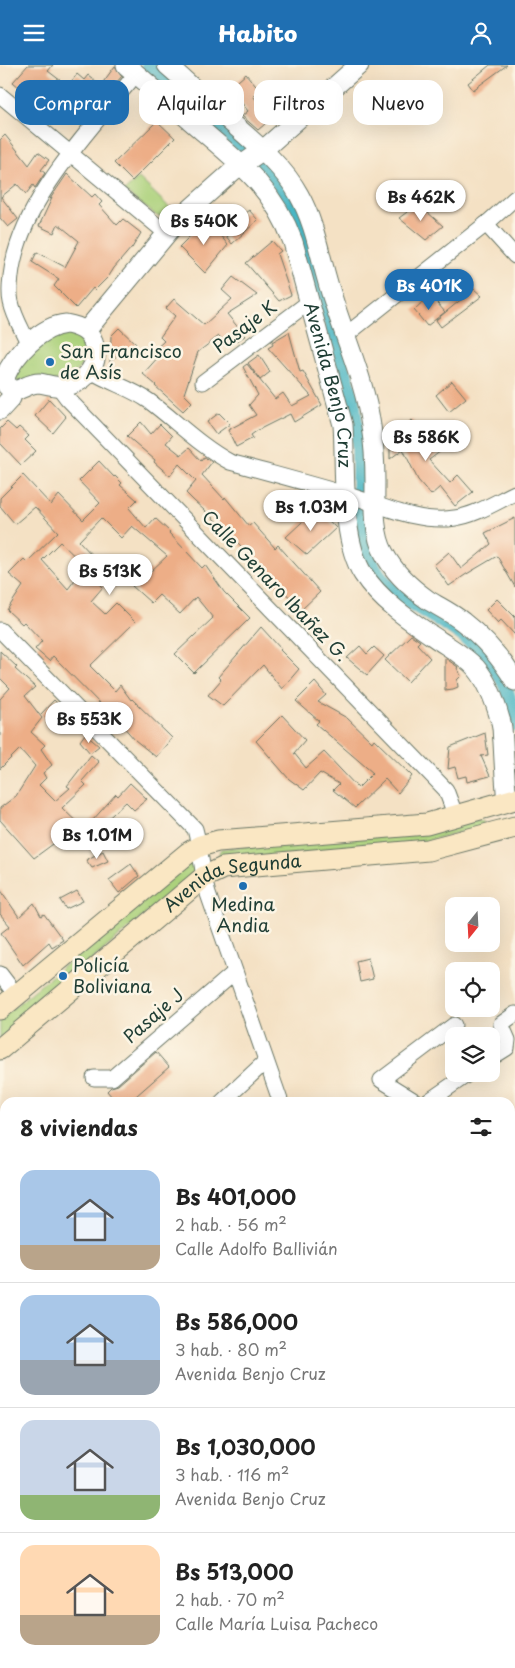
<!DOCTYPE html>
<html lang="es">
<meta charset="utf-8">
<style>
:root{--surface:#fff;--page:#f6f6f6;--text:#222;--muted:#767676;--line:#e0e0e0;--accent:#1f6fb2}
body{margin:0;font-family:"Playpen Sans",sans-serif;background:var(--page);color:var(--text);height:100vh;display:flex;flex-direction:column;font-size:19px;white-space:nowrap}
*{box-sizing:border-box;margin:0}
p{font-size:16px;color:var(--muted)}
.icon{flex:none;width:28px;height:28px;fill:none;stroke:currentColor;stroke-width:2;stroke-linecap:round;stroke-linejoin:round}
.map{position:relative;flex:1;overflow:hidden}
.sheet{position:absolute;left:0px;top:1032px;width:515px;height:571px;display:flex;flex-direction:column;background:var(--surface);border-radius:15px 15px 0 0;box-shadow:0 5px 20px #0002}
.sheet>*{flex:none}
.top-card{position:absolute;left:15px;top:15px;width:485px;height:45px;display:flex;gap:10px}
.needle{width:32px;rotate:198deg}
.buttons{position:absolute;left:445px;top:832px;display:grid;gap:10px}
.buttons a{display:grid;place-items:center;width:55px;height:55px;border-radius:10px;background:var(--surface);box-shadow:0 5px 20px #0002;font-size:25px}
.price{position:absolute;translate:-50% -42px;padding:0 11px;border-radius:18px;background:#fff;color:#222;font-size:16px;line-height:32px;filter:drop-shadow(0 1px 2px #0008)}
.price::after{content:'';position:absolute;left:50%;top:30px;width:15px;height:11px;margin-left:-8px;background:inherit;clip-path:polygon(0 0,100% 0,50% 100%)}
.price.current{background:var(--accent);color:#fff}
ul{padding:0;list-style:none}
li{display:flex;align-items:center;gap:15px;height:125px;padding:0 20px}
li+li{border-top:1px solid var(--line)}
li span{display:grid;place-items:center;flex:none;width:140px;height:100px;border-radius:15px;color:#555}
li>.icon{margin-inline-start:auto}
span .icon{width:60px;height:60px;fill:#fffc;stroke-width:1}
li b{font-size:21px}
h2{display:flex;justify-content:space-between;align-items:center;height:60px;padding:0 20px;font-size:21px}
.tag{padding:0 18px;border-radius:15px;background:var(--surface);box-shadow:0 5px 20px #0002;font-size:18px;line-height:45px}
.tag.current{background:var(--accent);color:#fff}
header{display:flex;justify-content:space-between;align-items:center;height:65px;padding:0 20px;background:var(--accent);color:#fff;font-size:22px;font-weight:800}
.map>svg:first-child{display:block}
</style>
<header><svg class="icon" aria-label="menu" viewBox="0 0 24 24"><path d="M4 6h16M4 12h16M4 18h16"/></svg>Habito<svg class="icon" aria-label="person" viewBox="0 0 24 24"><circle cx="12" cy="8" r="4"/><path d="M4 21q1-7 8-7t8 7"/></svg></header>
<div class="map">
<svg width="515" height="1603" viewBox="0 0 515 1603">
<rect width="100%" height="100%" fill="#fcf5e5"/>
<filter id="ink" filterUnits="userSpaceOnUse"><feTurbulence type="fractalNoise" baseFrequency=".02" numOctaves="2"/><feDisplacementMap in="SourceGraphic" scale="10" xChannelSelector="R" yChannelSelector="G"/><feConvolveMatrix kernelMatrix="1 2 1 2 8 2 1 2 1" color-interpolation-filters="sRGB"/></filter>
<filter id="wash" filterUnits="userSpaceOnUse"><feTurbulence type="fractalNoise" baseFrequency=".0096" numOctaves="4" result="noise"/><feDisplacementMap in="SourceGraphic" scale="20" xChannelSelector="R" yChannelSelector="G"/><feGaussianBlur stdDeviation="1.12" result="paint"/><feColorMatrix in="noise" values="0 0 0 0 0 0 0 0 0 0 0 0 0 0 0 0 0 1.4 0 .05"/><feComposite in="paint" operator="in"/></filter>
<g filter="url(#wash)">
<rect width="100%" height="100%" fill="#f4e1c4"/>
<g fill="#acd17b" stroke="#668758">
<path d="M139 113 171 144 173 147 165 151H157L124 126Z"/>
<path d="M60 267 78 270 87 281C83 323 48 315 16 317L14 315 16 303 38 280Z"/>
<path d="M479 754 483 755V759L480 762 414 779 223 795 219 792 220 787 222 784Z"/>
<path d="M190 796 194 798 196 803 195 807 0 973V954Z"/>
</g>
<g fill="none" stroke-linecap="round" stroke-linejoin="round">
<path stroke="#49b6c4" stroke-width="14" d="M148 0 265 102C279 118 289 134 298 154L353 332C355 350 358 367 358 385 359 426 354 462 374 501 392 535 430 547 459 568 473 578 492 598 501 613 509 627 512 644 515 660"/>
</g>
<g id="blocks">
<g fill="#edae87">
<path d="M28 0H53L48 6 61 16 49 31 34 19 27 29 13 17Z"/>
<path d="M490 0H507L473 25 468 18Z"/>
<path d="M115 1 122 11 98 39 71 17 77 9 84 15 88 10 101 20Z"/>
<path d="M246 9 260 26 253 31 272 53 258 65 242 51 248 46 230 23Z"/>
<path d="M157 56 175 73 132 116 114 98Z"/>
<path d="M5 70 29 100 38 87 49 95 41 105 45 108 35 123 33 120 26 129 17 119 1 132 18 154 8 162 0 153V75Z"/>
<path d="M67 109 92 132 95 129 102 137 99 140 117 160 123 154 141 168 132 183V182L114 203 109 211 95 225 93 223 76 243 54 221 59 214 32 197 37 187 65 202 79 176 58 159 54 168 39 161 52 133 50 134Z"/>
<path d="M418 139 443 161 426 175 399 153Z"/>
<path d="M249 145 258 155 232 179 226 171 239 161 236 155Z"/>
<path d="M207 154 228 180 205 208 179 182Z"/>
<path d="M272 176 281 186 277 189 291 230 279 236 246 198Z"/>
<path d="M233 212 257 230 227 249 245 271 235 277 229 269 223 275 219 271 198 287 184 329 192 337 183 346 155 321 156 320 143 309 160 290 154 285 164 276 160 272 175 251 166 243 174 234 204 260 232 234 222 225Z"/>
<path d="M474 224 482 231 441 262 436 255Z"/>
<path d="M430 230 445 247 427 261 414 245Z"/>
<path d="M119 263 136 279 126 290 121 286 110 298 111 271Z"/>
<path d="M289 267 300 307 303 306 322 340 294 357 290 349 258 365 251 370 253 373 236 382 228 365 256 350 249 340 258 330 243 302 247 299 275 334 283 328 292 341 311 331 268 283 273 280 272 277Z"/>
<path d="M259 290 270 307 260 315 248 298Z"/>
<path d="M452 316 466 333 449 347 436 330Z"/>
<path d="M49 334 66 352 53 368 35 351Z"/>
<path d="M219 348 230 359 216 369 207 357Z"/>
<path d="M412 355 432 380 437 376 445 383 429 395 450 418 458 410 473 427 455 441 440 422 431 430 418 415 403 384 390 394V371Z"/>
<path d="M7 357 16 365 19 362 29 371 25 375 36 386 21 400 0 378V364Z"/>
<path d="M141 357 151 369 160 359 172 371 166 378 181 390 189 383 201 396 204 392 212 397 202 410 224 434 225 432 249 461 253 458 275 483 278 480 320 527 302 544 256 500 258 498 234 474 235 473 194 436 186 428 196 416 179 399 170 411 154 397 155 395 127 371Z"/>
<path d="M99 396 114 412 115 411 122 418 120 420 137 435 129 443 146 463 155 453 170 467 169 468 202 503 205 500 224 527 250 553 194 608 175 589 213 553 196 532 180 549 159 530 151 538 132 521 149 504 151 506 167 491 132 461 121 473 101 453 79 476 92 490 84 500 60 477 42 495 68 524 84 503 103 522 91 536 105 549 116 538 135 557 90 601 115 626 120 620 131 635 132 634 172 673 156 692 135 675 109 645 108 647 53 591 49 596 35 584 42 576 24 557 22 559 7 545 23 521 9 509 24 494 27 497 58 467 35 442 15 459 0 441V433L23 410 51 440 59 430 83 455 100 438 79 416Z"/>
<path d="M317 443 336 463 307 490 286 472Z"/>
<path d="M515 453V522L497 491 465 510 449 521 434 500 449 487 461 504 491 479 485 468Z"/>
<path d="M497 534 515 552V570L501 555 498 558 486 545Z"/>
<path d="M261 562 281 584 280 585 299 604 282 624 263 600 223 641 208 630 221 615 218 612Z"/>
<path d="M411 570 420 576 417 579 430 593 408 617 385 595Z"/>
<path d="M360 581 367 589 374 582 384 591 367 610 347 593Z"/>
<path d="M0 586 17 602 15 604 35 622 25 631 42 653 31 667 45 680 41 684 52 700 43 708 46 713 39 720 55 736 70 723 67 721 91 690 99 697 82 716 86 720 62 743 83 763 70 778 64 771 34 793 0 755V743L16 731 35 701 20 684 0 704V634L10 623 0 613Z"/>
<path d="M445 593 458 602 457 603 461 611 457 615 458 622 453 624 445 625Z"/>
<path d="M315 617 326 630 318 637 347 653 372 677 374 674 412 711 398 728 385 714 355 743 333 725 339 719 320 708 304 725 289 714 256 676 282 650 305 675 294 688 306 703 324 687 358 723 373 708 316 659 319 656 296 636Z"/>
<path d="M54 635 71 652 58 665 41 649Z"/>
<path d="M485 668 488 690 481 691 490 711 467 717 466 711 458 713 455 702 448 704 450 682Z"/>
<path d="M85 669 99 681 90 688 80 676Z"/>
<path d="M130 718 147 734 134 745 126 737 89 771 84 765 116 729 118 731Z"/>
<path d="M103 786 108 796 92 803 86 795Z"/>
<path d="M131 799 139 811 119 828 109 815Z"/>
<path d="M0 824 19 852 34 838 41 851 44 849 63 875 52 882 49 877 23 900 1 868 10 861 0 849Z"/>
<path d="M77 826 83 836 66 844 60 835Z"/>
<path d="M368 893 373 914 360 917 356 896Z"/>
<path d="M156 987 169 1002 128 1038H117L107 1026 111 1022 118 1020Z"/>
</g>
</g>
</g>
<g filter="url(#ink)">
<use href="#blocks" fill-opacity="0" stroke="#6a7666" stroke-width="1"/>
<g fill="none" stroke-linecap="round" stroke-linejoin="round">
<defs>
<g id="minor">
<path d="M0 30 166 168"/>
<path d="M486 159 515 191"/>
<path d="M346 270 486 159 515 133"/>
<path d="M29 280C23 266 14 252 11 237 9 229 10 219 11 211 19 137 90 65 136 9"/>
<path d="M91 306C110 318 131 323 149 336 176 356 200 381 230 397 269 408 308 418 348 430 381 440 419 459 455 453 476 450 496 437 515 428"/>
<path d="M203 317 309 237"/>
<path d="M58 321 67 333 446 725 456 752"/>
<path d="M0 565 195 764C201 786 202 808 208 829L281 1038"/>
<path d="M0 909 16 930"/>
<path d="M491 993 507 983 508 975 501 959 515 949"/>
<path d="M94 1013H112L235 907"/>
<path d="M221 1038 266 996"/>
<path d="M418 1038 381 1015 454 960"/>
<path d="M426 1038 468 1009"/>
<path d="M510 1084 515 1088"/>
<path d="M0 1097 5 1102"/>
<path d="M0 1244 5 1240"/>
<path d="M510 1267 515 1262"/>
<path d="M0 1419 5 1424"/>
<path d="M0 1535 5 1530"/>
<path d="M510 1553 515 1547"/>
<path d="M510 1588 515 1593"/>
<path d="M0 1597 6 1603"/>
<path d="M174 1599 178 1603"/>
<path d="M352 1603 357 1599"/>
</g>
<g id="tertiary">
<path id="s1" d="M126 0C150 21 175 42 199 63 240 98 274 124 293 177L343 360C346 402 340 473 363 509 381 537 412 557 440 576 452 584 466 592 476 603 488 617 495 636 500 654 503 661 502 669 503 677 504 697 505 717 507 737"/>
<path d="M167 0C189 19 210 39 232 58 255 78 284 102 299 130 317 162 321 200 333 234 346 276 365 317 371 361 374 379 375 398 375 417 375 440 373 468 384 488 393 506 411 523 428 535 439 542 452 548 463 557 484 573 501 593 515 616"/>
<path d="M66 259C78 261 89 265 93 277 101 298 87 317 66 321 57 323 48 319 39 318 29 318 22 325 13 326L7 321 5 312C14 290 41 261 66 259Z"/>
<path d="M86 266 179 154 233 106 263 85 359 0"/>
<path d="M0 345 11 333 13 326"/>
</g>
<g id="secondary">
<path d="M0 944 188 788 200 781 218 776 427 759 515 734"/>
<path id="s2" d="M0 984 204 812 223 803 428 785 515 762"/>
</g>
</defs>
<use href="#minor" stroke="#6a7666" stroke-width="17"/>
<use href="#tertiary" stroke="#6a7666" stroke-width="21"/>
<use href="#secondary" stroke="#6a7666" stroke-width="23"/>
<use href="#minor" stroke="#fff" stroke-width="15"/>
<use href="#tertiary" stroke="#fff" stroke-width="19"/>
<use href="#secondary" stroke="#fae7c3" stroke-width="21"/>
</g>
</g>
<g fill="#1f6fb2" stroke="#fcf5e5" stroke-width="2">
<circle cx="50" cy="297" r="5"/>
<circle cx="243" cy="821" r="5"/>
<circle cx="63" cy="911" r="5"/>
</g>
<g text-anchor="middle" stroke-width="5" stroke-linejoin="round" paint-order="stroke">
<g font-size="18" fill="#1f3d34" stroke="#fcf5e5">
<text transform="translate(245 262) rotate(-37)" y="6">Pasaje K</text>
<text dy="6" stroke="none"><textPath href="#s1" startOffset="394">Avenida Benjo Cruz</textPath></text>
<text transform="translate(275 521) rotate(46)" y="6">Calle Genaro Ibañez G.</text>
<text dy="6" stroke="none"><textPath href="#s2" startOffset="292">Avenida Segunda</textPath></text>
<text transform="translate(154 951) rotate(-41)" y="6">Pasaje J</text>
</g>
<g font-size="18" fill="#1f3d34" stroke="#fcf5e5" text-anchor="start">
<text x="60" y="293">San Francisco<tspan x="60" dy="21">de Asís</tspan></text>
<text x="243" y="846" text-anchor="middle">Medina<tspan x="243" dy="21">Andia</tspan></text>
<text x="73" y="907">Policía<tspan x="73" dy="21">Boliviana</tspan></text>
</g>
</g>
</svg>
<div class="buttons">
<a><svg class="needle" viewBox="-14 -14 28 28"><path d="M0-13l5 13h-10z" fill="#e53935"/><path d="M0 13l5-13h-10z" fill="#767676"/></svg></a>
<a><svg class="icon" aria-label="locate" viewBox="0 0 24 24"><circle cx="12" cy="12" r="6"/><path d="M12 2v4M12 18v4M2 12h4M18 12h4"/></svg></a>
<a><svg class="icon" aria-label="layers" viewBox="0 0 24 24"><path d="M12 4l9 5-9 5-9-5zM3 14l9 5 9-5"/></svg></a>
</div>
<b class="price" style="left:421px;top:157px">Bs 462K</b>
<b class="price" style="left:204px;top:181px">Bs 540K</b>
<b class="price current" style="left:429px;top:246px">Bs 401K</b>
<b class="price" style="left:426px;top:397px">Bs 586K</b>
<b class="price" style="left:311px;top:467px">Bs 1.03M</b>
<b class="price" style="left:110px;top:531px">Bs 513K</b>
<b class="price" style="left:89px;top:679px">Bs 553K</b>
<b class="price" style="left:97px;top:795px">Bs 1.01M</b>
<div class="top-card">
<a class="tag current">Comprar</a>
<a class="tag">Alquilar</a>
<a class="tag">Filtros</a>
<a class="tag">Nuevo</a>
</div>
<section class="sheet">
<h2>8 viviendas<svg class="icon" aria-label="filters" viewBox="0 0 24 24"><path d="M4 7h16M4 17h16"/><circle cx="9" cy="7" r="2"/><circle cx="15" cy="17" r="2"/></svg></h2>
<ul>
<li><span style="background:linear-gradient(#a9c7e8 75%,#b9a48a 0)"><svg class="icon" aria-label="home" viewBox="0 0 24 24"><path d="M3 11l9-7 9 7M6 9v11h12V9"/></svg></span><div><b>Bs 401,000</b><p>2 hab. · 56 m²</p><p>Calle Adolfo Ballivián</p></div></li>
<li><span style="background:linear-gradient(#a9c7e8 65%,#9aa5b1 0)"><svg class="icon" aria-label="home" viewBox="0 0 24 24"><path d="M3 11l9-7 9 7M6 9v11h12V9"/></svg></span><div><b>Bs 586,000</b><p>3 hab. · 80 m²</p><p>Avenida Benjo Cruz</p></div></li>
<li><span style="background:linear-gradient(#c9d6e8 75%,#8fb573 0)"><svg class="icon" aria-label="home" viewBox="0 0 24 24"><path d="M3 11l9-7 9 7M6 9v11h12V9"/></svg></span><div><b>Bs 1,030,000</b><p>3 hab. · 116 m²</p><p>Avenida Benjo Cruz</p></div></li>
<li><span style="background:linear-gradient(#ffd9b3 70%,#b9a48a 0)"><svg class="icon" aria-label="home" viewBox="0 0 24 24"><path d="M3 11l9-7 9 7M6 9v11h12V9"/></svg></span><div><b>Bs 513,000</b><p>2 hab. · 70 m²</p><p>Calle María Luisa Pacheco</p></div></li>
</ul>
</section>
</div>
